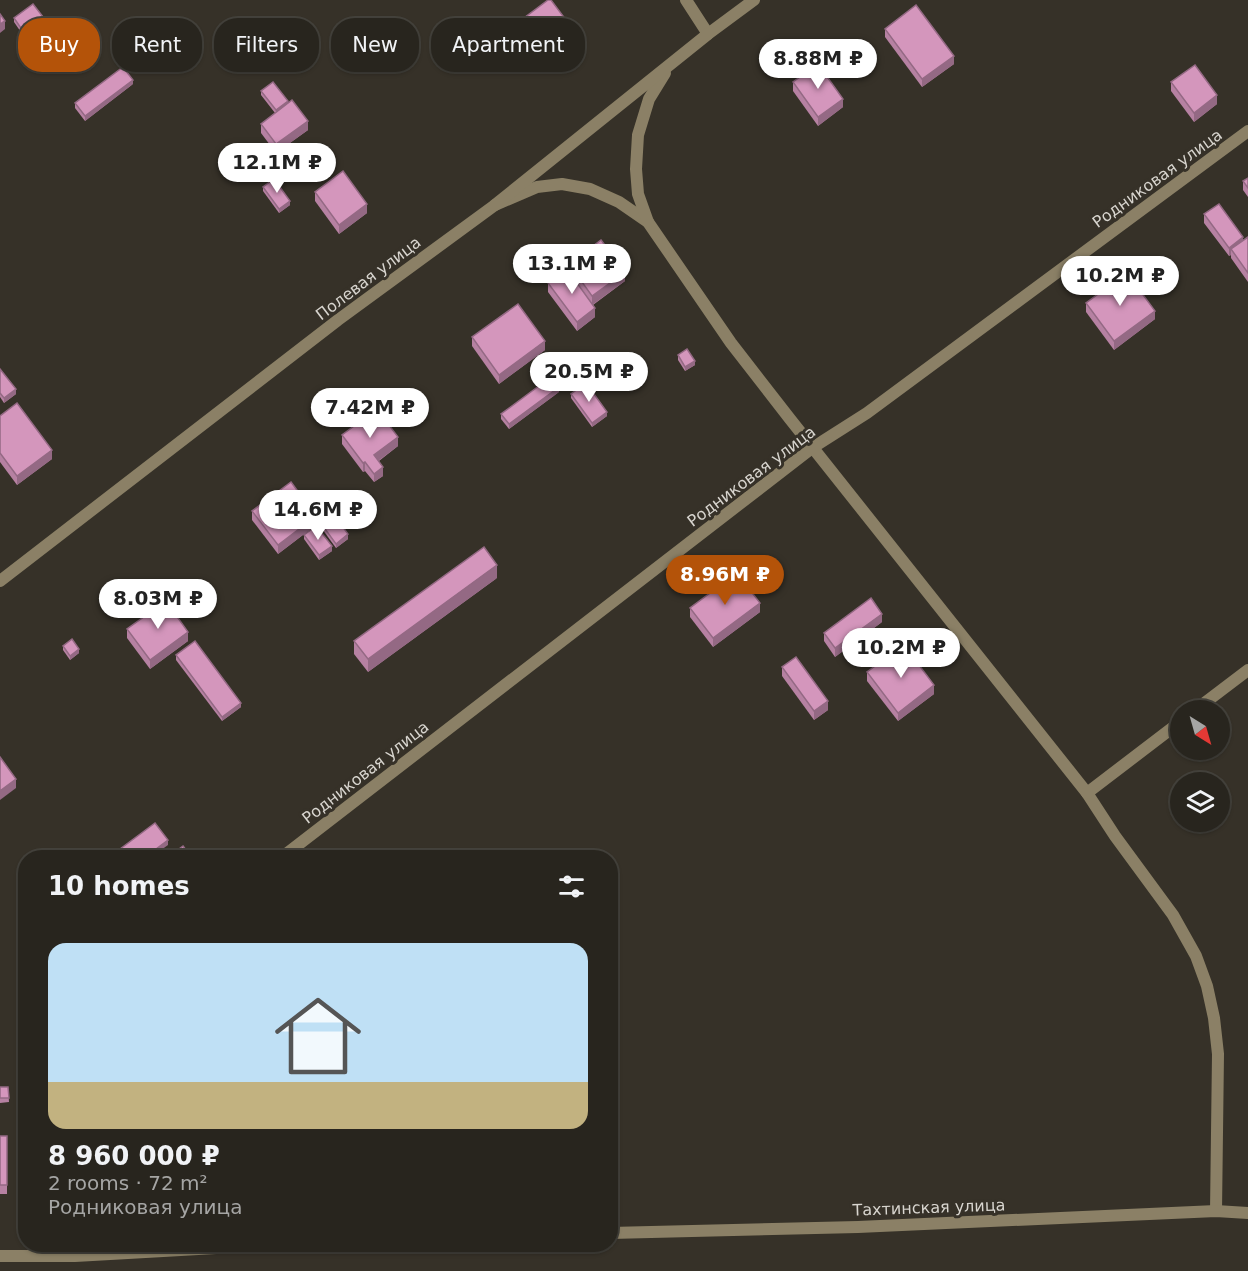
<!DOCTYPE html>
<meta charset="utf-8">
<style>
:root{--surface:#28251e;--page:#302d27;--text:#f1f3f6;--muted:#a5a5a4;--line:#44423c;--accent:#b45309}
body{margin:0;font-family:"DejaVu Sans",sans-serif;background:var(--page);color:var(--text);height:100vh;display:flex;flex-direction:column;font-size:22px;white-space:nowrap}
*{box-sizing:border-box;margin:0}
p{font-size:20px;color:var(--muted)}
.icon{flex:none;width:33px;height:33px;fill:none;stroke:currentColor;stroke-width:2;stroke-linecap:round;stroke-linejoin:round}
.map{position:relative;flex:1;overflow:hidden}
.details{position:absolute;left:18px;top:850px;width:600px;height:402px;display:flex;flex-direction:column;background:var(--surface);border-radius:24px;box-shadow:0 2px 4px #0004,0 0 0 2px var(--line)}
.details>*{flex:none}
.guide{position:absolute;left:18px;top:18px;width:600px;height:54px;display:flex;gap:12px}
.needle{width:39px;rotate:143deg}
.tools{position:absolute;left:1170px;top:700px;display:grid;gap:12px}
.tools a{display:grid;place-items:center;width:60px;height:60px;border-radius:50%;background:var(--surface);box-shadow:0 2px 4px #0004,0 0 0 2px var(--line);font-size:30px}
.price{position:absolute;translate:-50% -51px;padding:0 14px;border-radius:21px;background:#fff;color:#222;font-size:20px;line-height:39px;filter:drop-shadow(0 2px 3px #0008)}
.price::after{content:'';position:absolute;left:50%;top:36px;width:18px;height:14px;margin-left:-9px;background:inherit;clip-path:polygon(0 0,100% 0,50% 100%)}
.price.active{background:var(--accent);color:#fff}
ul{padding:0;list-style:none}
li{display:grid;align-content:center;gap:12px;height:318px;padding:0 30px}
li span{display:grid;place-items:center;height:186px;border-radius:18px;color:#555}
li>.icon{margin-inline-start:auto}
span .icon{width:108px;height:108px;fill:#fffc;stroke-width:1}
li b{font-size:26px}
h2{display:flex;justify-content:space-between;align-items:center;height:72px;padding:0 30px;font-size:26px}
.tag{padding:0 21px;border-radius:24px;background:var(--surface);box-shadow:0 2px 4px #0004,0 0 0 2px var(--line);font-size:21px;line-height:54px}
.tag.active{background:var(--accent);color:#fff}
.map>svg:first-child{display:block}
</style>
<div class="map">
<svg width="1248" height="1271" viewBox="0 0 1248 1271">
<rect width="100%" height="100%" fill="#363128"/>
<g fill="none" stroke-linecap="round" stroke-linejoin="round">
<g stroke="#8b8066" stroke-width="12">
<path d="M686 0 708 34"/>
<path d="M495 205 537 187 562 184 590 189 619 202 648 222 731 343 790 419 1087 793 1115 836 1173 915 1196 956 1207 986 1214 1018 1218 1054 1216 1211"/>
<path d="M648 222 638 194 636 169 638 135 649 99 665 73"/>
<path d="M0 581 338 320 495 205 708 34 754 0"/>
<path d="M1194 711 1248 670"/>
<path d="M1087 793 1180 722"/>
<path d="M281 858 812 448 867 413 1248 131"/>
<path d="M610 1233 858 1227 1216 1211 1248 1213"/>
<path d="M0 1256H75L270 1245"/>
</g>
</g>
<g fill="#b681a2">
<path d="M14 18 47 27 27 41 14 22Z"/>
<path d="M520 21 572 37 541 59 520 30Z"/>
<path d="M885 29 954 64 922 87 885 37Z"/>
<path d="M247 50 270 64 261 72 247 55Z"/>
<path d="M793 82 843 107 818 126 793 91Z"/>
<path d="M1171 82 1217 104 1194 122 1171 91Z"/>
<path d="M133 84 85 121 75 108V103Z"/>
<path d="M261 91 288 103 308 130 276 153 261 133V124L275 113 261 95Z"/>
<path d="M1248 178V197L1243 190V181Z"/>
<path d="M263 187 290 205 279 213 263 191Z"/>
<path d="M315 192 367 213 339 234 315 201Z"/>
<path d="M1204 214 1243 240 1248 237V282L1231 258V255L1229 256 1204 223Z"/>
<path d="M569 264 625 281 593 305 595 317 577 331 548 292V283L569 272Z"/>
<path d="M1086 303 1155 319 1114 350 1086 312Z"/>
<path d="M472 337 545 350 499 384 472 346Z"/>
<path d="M678 355 695 365 685 371 678 360Z"/>
<path d="M0 369 16 394 4 403 0 397Z"/>
<path d="M559 392 509 429 501 419V414Z"/>
<path d="M571 394 607 416 592 427 571 398Z"/>
<path d="M0 416 52 459 17 485 0 462Z"/>
<path d="M342 435 398 446 379 461 383 476 374 482 365 471 363 472 342 444Z"/>
<path d="M252 511 316 525 278 554 252 520Z"/>
<path d="M320 522 348 539 336 548 320 526Z"/>
<path d="M304 535 332 551 319 560 304 539Z"/>
<path d="M497 578 368 672 354 654V641Z"/>
<path d="M690 608 760 612 713 647 690 617Z"/>
<path d="M882 622 835 657 824 641V633Z"/>
<path d="M127 629 188 641 150 669 127 638Z"/>
<path d="M63 646 79 653 70 660 63 650Z"/>
<path d="M176 655 241 707 222 721 176 660Z"/>
<path d="M782 667 828 710 814 720 782 676Z"/>
<path d="M867 672 934 694 898 721 867 681Z"/>
<path d="M0 1087H8L9 1102 0 1103Z"/>
<path d="M610 1125H614L615 1175H610Z"/>
<rect x="0" y="1136" width="7" height="58"/>
</g>
<g fill="#946984">
<path d="M5 21V29L0 33V24Z"/>
<path d="M47 22V27L27 41V37Z"/>
<path d="M572 28V37L541 59V50Z"/>
<path d="M954 56V64L922 87V79Z"/>
<path d="M270 60V64L261 72V67Z"/>
<path d="M133 80V84L85 121V116Z"/>
<path d="M1217 95V104L1194 122V113Z"/>
<path d="M843 99V107L818 126V117Z"/>
<path d="M288 101V106L276 114V110Z"/>
<path d="M308 121V130L276 153V144Z"/>
<path d="M290 201V205L279 213V209Z"/>
<path d="M367 204V213L339 234V225Z"/>
<path d="M1243 237V246L1231 249V255L1229 256V248Z"/>
<path d="M625 272V281L592 305V296Z"/>
<path d="M595 308V317L577 331V322Z"/>
<path d="M1155 311V319L1114 350V341Z"/>
<path d="M545 341V350L499 384V375Z"/>
<path d="M695 361V365L685 371V367Z"/>
<path d="M559 387V392L509 429V424Z"/>
<path d="M16 389V394L4 403V398Z"/>
<path d="M607 412V416L592 427V423Z"/>
<path d="M398 437V446L374 464V455Z"/>
<path d="M52 450V459L17 485V476Z"/>
<path d="M365 462V471L363 472V463Z"/>
<path d="M383 467V476L374 482V474Z"/>
<path d="M316 516V525L278 554V545Z"/>
<path d="M348 534V539L336 548V544Z"/>
<path d="M332 546V551L319 560V555Z"/>
<path d="M497 565V578L368 672V659Z"/>
<path d="M760 603V612L713 647V638Z"/>
<path d="M882 614V622L835 657V648Z"/>
<path d="M188 632V641L150 669V660Z"/>
<path d="M79 649V653L70 660V656Z"/>
<path d="M934 685V694L898 721V713Z"/>
<path d="M828 701V710L814 720V711Z"/>
<path d="M241 703V707L222 721V717Z"/>
<path d="M16 779V788L0 800V791Z"/>
<path d="M168 840V845L150 858H144Z"/>
</g>
<g fill="#d496bc" stroke="#946984" stroke-width="1.5">
<path d="M548 0H551L572 28 541 50 520 21Z"/>
<path d="M33 4 47 22 27 37 14 18Z"/>
<path d="M916 5 954 56 922 79 885 29Z"/>
<path d="M0 14 5 21 0 24Z"/>
<path d="M256 42 270 60 261 67 247 50Z"/>
<path d="M818 64 843 99 818 117 793 82Z"/>
<path d="M1195 65 1217 95 1194 113 1171 82Z"/>
<path d="M123 67 133 80 85 116 75 103Z"/>
<path d="M273 82 288 101 276 110 261 91Z"/>
<path d="M292 100 308 121 276 144 261 124Z"/>
<path d="M343 171 367 204 339 225 315 192Z"/>
<path d="M1248 178V188L1243 181Z"/>
<path d="M274 179 290 201 279 209 263 187Z"/>
<path d="M1219 204 1243 237 1229 248 1204 214Z"/>
<path d="M1248 237V273L1231 249Z"/>
<path d="M601 240 625 272 592 296 569 264Z"/>
<path d="M567 269 595 308 577 322 548 283Z"/>
<path d="M1127 273 1155 311 1114 341 1086 303Z"/>
<path d="M518 304 545 341 499 375 472 337Z"/>
<path d="M687 349 695 361 685 367 678 355Z"/>
<path d="M0 369 16 389 4 398 0 393Z"/>
<path d="M551 377 559 387 509 424 501 414Z"/>
<path d="M586 383 607 412 592 423 571 394Z"/>
<path d="M17 403 52 450 17 476 0 453V416Z"/>
<path d="M377 409 398 437 374 455 383 467 374 474 365 462 363 463 342 435Z"/>
<path d="M291 482 316 516 278 545 252 511Z"/>
<path d="M332 512 348 534 336 544 320 522Z"/>
<path d="M316 526 332 546 319 555 304 535Z"/>
<path d="M484 547 497 565 368 659 354 641Z"/>
<path d="M737 573 760 603 713 638 690 608Z"/>
<path d="M871 598 882 614 835 648 824 633Z"/>
<path d="M166 601 188 632 150 660 127 629Z"/>
<path d="M72 639 79 649 70 656 63 646Z"/>
<path d="M195 641 241 703 222 717 176 655Z"/>
<path d="M904 645 934 685 898 713 867 672Z"/>
<path d="M796 657 828 701 814 711 782 667Z"/>
<path d="M0 757 16 779 0 791Z"/>
<path d="M155 823 168 840 144 858H108Z"/>
<path d="M183 846 192 858H167Z"/>
<path d="M0 1087H8L9 1098H0Z"/>
<path d="M610 1125H614L615 1166 610 1167Z"/>
<rect x="0" y="1136" width="7" height="49"/>
</g>
<g text-anchor="middle" stroke-width="6" stroke-linejoin="round" paint-order="stroke">
<g font-size="16" fill="#d8d5cf" stroke="#363128">
<text transform="translate(1157 178) rotate(-36)" y="6">Родниковая улица</text>
<text transform="translate(368 278) rotate(-37)" y="6">Полевая улица</text>
<text transform="translate(751 476) rotate(-37)" y="6">Родниковая улица</text>
<text transform="translate(365 772) rotate(-38)" y="6">Родниковая улица</text>
<text transform="translate(929 1207) rotate(-2)" y="6">Тахтинская улица</text>
</g>
</g>
</svg>
<div class="tools">
<a><svg class="needle" viewBox="-14 -14 28 28"><path d="M0-13l5 13h-10z" fill="#e53935"/><path d="M0 13l5-13h-10z" fill="#a5a5a4"/></svg></a>
<a><svg class="icon" aria-label="layers" viewBox="0 0 24 24"><path d="M12 4l9 5-9 5-9-5zM3 14l9 5 9-5"/></svg></a>
</div>
<b class="price" style="left:818px;top:90px">8.88M ₽</b>
<b class="price" style="left:277px;top:194px">12.1M ₽</b>
<b class="price" style="left:572px;top:295px">13.1M ₽</b>
<b class="price" style="left:1120px;top:307px">10.2M ₽</b>
<b class="price" style="left:589px;top:403px">20.5M ₽</b>
<b class="price" style="left:370px;top:439px">7.42M ₽</b>
<b class="price" style="left:318px;top:541px">14.6M ₽</b>
<b class="price active" style="left:725px;top:606px">8.96M ₽</b>
<b class="price" style="left:158px;top:630px">8.03M ₽</b>
<b class="price" style="left:901px;top:679px">10.2M ₽</b>
<div class="guide">
<a class="tag active">Buy</a>
<a class="tag">Rent</a>
<a class="tag">Filters</a>
<a class="tag">New</a>
<a class="tag">Apartment</a>
</div>
<section class="details">
<h2>10 homes<svg class="icon" aria-label="filters" viewBox="0 0 24 24"><path d="M4 7h16M4 17h16"/><circle cx="9" cy="7" r="2"/><circle cx="15" cy="17" r="2"/></svg></h2>
<ul>
<li><span style="background:linear-gradient(#bfe0f5 75%,#c2b280 0)"><svg class="icon" aria-label="home" viewBox="0 0 24 24"><path d="M3 11l9-7 9 7M6 9v11h12V9"/></svg></span><div><b>8 960 000 ₽</b><p>2 rooms · 72 m²</p><p>Родниковая улица</p></div></li>
</ul>
</section>
</div>
